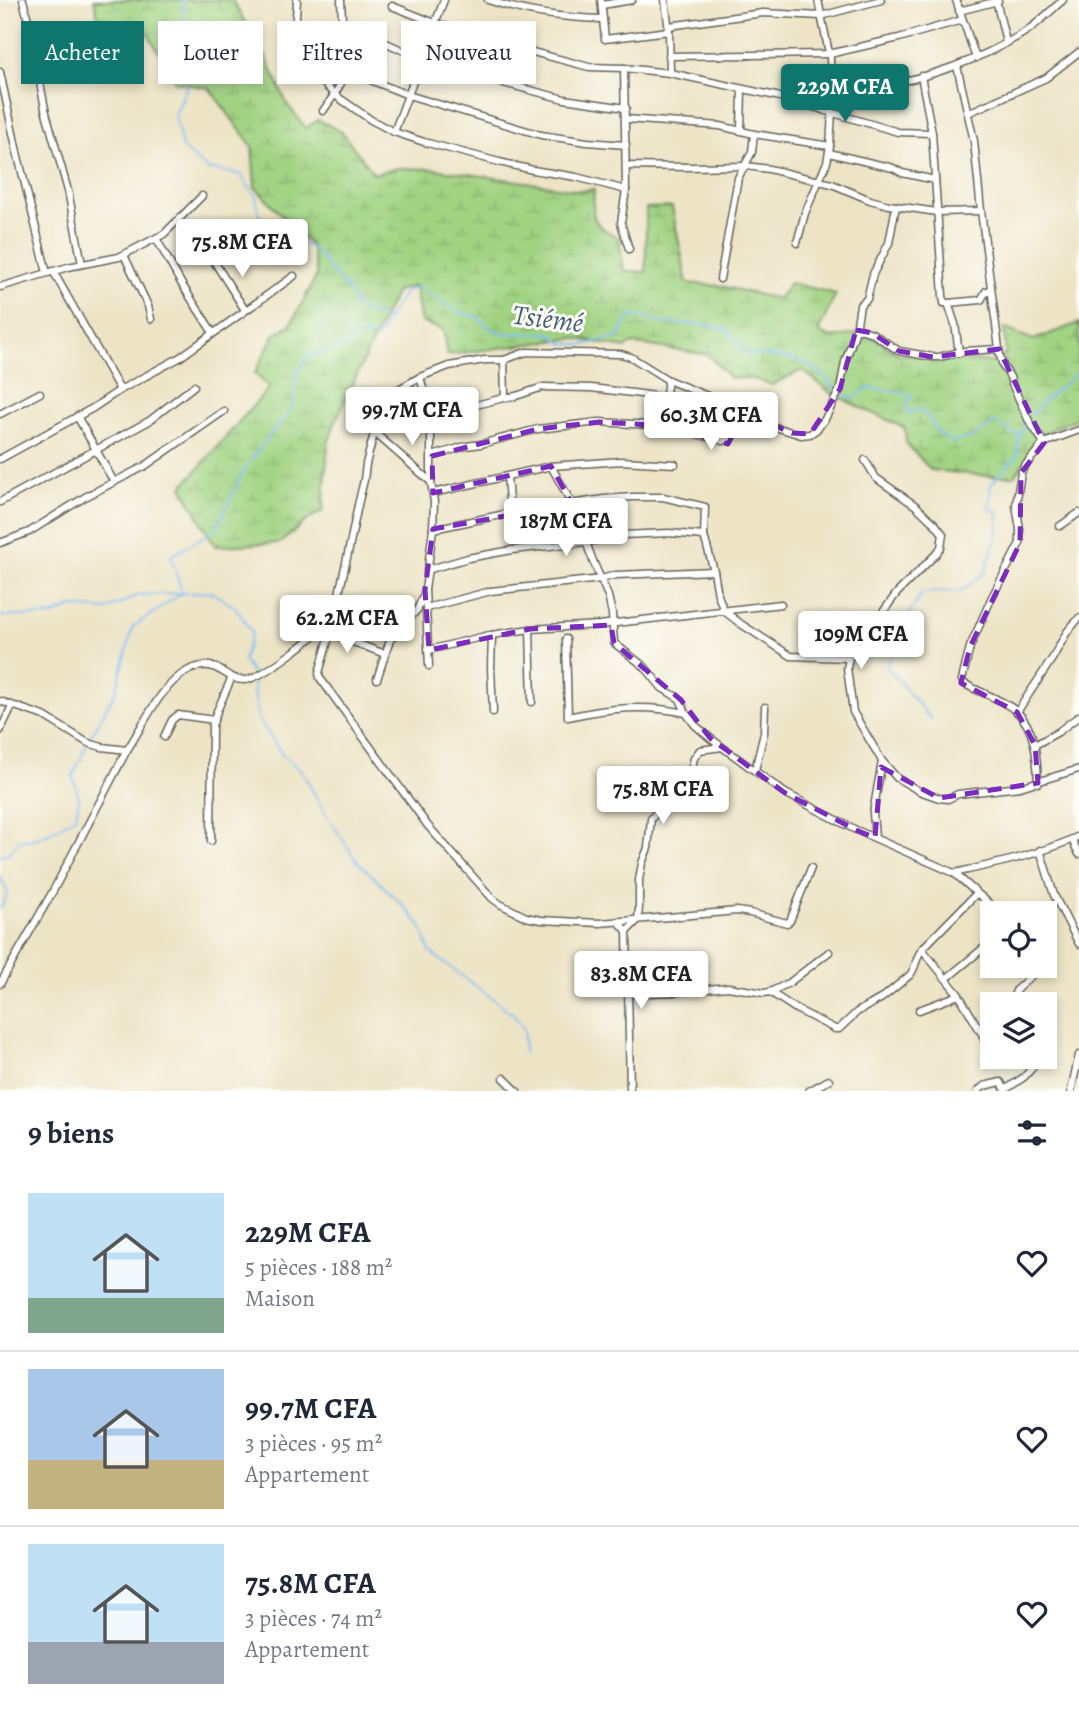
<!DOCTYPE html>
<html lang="fr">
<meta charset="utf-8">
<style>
:root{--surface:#fff;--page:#f6f6f7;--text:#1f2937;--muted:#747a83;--line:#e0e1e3;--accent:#0f766e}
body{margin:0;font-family:Alegreya,serif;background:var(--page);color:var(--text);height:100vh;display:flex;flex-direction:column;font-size:26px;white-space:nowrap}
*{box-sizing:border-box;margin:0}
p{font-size:23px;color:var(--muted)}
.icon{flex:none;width:38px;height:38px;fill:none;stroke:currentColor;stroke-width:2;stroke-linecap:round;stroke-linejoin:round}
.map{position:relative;height:1091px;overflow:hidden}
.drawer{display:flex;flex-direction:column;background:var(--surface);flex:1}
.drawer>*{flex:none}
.banner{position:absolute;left:21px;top:21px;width:700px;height:63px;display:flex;gap:14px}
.tools{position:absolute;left:980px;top:901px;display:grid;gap:14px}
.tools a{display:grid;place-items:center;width:77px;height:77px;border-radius:0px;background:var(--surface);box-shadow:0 4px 10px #0003;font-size:35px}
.price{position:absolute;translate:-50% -60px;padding:0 16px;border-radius:7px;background:#fff;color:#222;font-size:23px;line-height:46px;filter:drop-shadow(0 2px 4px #0008)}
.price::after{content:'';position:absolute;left:50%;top:42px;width:21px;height:16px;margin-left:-10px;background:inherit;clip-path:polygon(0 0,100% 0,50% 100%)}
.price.active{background:var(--accent);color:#fff}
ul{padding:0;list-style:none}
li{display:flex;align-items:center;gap:21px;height:175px;padding:0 28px}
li+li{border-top:2px solid var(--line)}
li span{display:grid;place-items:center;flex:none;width:196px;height:140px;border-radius:0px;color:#555}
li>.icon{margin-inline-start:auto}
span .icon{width:84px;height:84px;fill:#fffc;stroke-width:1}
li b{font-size:30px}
h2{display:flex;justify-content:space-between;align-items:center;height:84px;padding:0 28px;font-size:30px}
.tag{padding:0 24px;border-radius:0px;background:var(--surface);box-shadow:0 4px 10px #0003;font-size:24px;line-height:63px}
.tag.active{background:var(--accent);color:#fff}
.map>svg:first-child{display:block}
</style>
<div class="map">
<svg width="1079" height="1091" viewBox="0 0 1079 1091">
<defs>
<pattern id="wetland-marsh" width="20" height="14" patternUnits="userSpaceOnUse" patternTransform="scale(1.75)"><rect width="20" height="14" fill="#a1d382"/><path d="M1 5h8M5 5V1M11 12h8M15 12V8" fill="none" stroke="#8ab570"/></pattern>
</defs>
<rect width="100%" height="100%" fill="#fdfcf7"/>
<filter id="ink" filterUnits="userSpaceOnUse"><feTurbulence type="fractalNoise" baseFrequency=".0143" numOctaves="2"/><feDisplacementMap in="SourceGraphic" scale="14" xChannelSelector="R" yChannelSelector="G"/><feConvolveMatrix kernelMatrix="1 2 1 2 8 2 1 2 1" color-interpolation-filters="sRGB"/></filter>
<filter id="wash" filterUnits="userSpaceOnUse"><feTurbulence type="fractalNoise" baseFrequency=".00686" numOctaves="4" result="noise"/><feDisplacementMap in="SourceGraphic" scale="28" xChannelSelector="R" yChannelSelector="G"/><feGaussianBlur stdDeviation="1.57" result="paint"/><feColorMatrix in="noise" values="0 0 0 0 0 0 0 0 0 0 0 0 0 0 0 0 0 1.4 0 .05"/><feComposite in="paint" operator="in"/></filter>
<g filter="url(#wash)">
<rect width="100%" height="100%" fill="#ede4c6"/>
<path fill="url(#wetland-marsh)" stroke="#5e784f" stroke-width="2" d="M94 0H232L266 57 287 104 306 128 318 120 341 131 374 174 398 168 434 169 539 184 581 191 594 189C592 222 591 222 619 238L624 271 646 272V208L672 207 687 283 721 286 778 299 790 283 836 294 818 332 831 338 866 332 896 353 939 360 959 359 992 362 1006 354 1004 328 1033 340 1079 323V417L1046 432 1014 476H988L931 470 906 443 905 428 857 406 831 393 802 370 772 385 754 379 730 378 708 355 644 345 631 344 625 348 574 338 447 355 443 330 421 322 415 286 396 291 336 420 328 444 323 511 310 518 280 543 215 546 182 487 269 388 255 373 274 335 291 324 317 275 311 246 255 187 252 146 209 88 176 82 148 34 98 17Z"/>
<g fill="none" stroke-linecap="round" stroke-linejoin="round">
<g stroke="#7fbef3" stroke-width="2">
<path d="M183 0 186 89 175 115 182 148 207 169 240 174 256 197 259 216 317 252 332 272 349 291 357 309 388 319 405 291 421 287 433 297 459 312 478 317 491 330 511 334 550 333 562 343 582 345 619 337 629 318 641 315 659 323 708 325 727 329 745 354C781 357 814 356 835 390"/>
<path d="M843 396 855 398 868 388 902 392 911 396 906 406 908 413 920 409 929 418 937 432 951 442 971 438 995 422 1019 436 1027 421"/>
<path d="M1030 416 1044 401 1079 371"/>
<path d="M0 616H52L72 607 106 610 139 595 211 592 235 607 252 632 243 661 254 676"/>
<path d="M254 681 253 686 258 718 283 756 302 771 323 810 357 861 404 906 421 926 430 952 513 1014 524 1029V1053"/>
<path d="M931 719 887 667 896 635 922 593 963 590 985 572 998 532V510H989L991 484 1017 456 1019 436"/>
<path d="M89 739 116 691 133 627 182 593 171 556 216 529 245 468 294 404 296 375 307 355 343 349 357 335 378 337 388 319"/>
<path d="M0 856 8 853 19 841 35 839 53 831 76 816 79 798 73 776 87 744"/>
<path d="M0 877 8 894 0 909"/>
</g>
</g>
</g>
<g filter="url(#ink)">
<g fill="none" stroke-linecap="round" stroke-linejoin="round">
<defs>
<g id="minor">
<path d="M23 0 29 24 45 109 68 191 82 264"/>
<path d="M297 0 295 33 299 35 314 31 326 55 331 60 348 71 408 95 541 135 587 142 626 145"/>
<path d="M488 0C526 13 563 18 603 19"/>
<path d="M601 0 605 39 669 31"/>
<path d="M665 0 669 31 670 73"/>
<path d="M956 0 976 58"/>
<path d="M996 0 1006 42"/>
<path d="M602 5 632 0"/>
<path d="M392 6 435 23 484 39 589 67 624 68 670 73 776 96 898 132 932 133"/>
<path d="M959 11 998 1"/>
<path d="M669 26 763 13 821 16 881 0"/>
<path d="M295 33 289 45 290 50 335 95 371 120 394 132 424 142 499 162 533 170 576 177 626 190"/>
<path d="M382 41 422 59 465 73 564 99 626 108"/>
<path d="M669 56 829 54 899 38 962 20"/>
<path d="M957 66 974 141 981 211 1000 356 1003 366 1010 377 1012 384 1028 419 1044 443"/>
<path d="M624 68 626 190 621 223 629 249"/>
<path d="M0 72 17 152 47 273"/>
<path d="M921 76 932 133 943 296 944 303H948L955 324 959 353"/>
<path d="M832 89C846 88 861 88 875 86 924 80 980 60 1022 34 1037 25 1050 11 1063 0"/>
<path d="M323 111C339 89 347 75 355 48L344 42 343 38 341 0"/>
<path d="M968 113 1046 78 1079 52"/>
<path d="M626 119 720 126 754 134 830 146"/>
<path d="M741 130 742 89"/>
<path d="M394 132 444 0"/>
<path d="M829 153 893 168 902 173 935 180"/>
<path d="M626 166 688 167 746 166 769 169 832 184 870 200 889 205 937 212 981 211"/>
<path d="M156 238 181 283 213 333"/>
<path d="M797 243 805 213 827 162 830 146 832 112 830 58 818 0"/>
<path d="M124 255 148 306 151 319"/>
<path d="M215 263 245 310"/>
<path d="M53 271 120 390"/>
<path d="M720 279 738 178 752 152 754 134"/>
<path d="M0 287 68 267 119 257 164 234 202 196"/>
<path d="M948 303 981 300 986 291H991"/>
<path d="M856 330H863L872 333 899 351 933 357H939L965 351 999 349"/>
<path d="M420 377 431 417V482L434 502 433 529 425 590 429 666"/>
<path d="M503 398 516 396 543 387 591 388 649 395 665 399 668 380"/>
<path d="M0 414 40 393"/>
<path d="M77 416 114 482"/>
<path d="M431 417 503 398 505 395 504 360"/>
<path d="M375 433 431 482"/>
<path d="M432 456 466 446 481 444 538 429 599 422 667 426 723 441 730 438 744 412"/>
<path d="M0 459 93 408 120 390 179 358 294 276"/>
<path d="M865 460 876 478 916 506 936 525 943 534 941 547 936 554 897 593 849 658 847 668 853 712 882 761 897 778 919 791 939 798 948 799 958 794 1020 787 1079 769"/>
<path d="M551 466 572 504 593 561 608 596 612 614 614 643 645 667 662 688 680 699 686 713 695 725 710 738 785 793 856 830 954 873 1001 914"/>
<path d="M507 476 510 513"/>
<path d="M433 493 551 466 622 461 675 464"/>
<path d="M0 502 149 421 194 386"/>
<path d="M1060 526 1079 513"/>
<path d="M433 529 510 513 604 499 633 497H663L705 507 704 536 714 571 718 595 724 611 741 624 791 656 849 658"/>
<path d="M0 543 29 532 85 497 145 466 224 411"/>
<path d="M427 570 468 558 512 550 586 542 622 535 669 533 704 536"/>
<path d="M426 608 491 591 601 579 616 575 714 571"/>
<path d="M530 629 532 702"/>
<path d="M327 632 385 654"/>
<path d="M492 635 491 668 493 712"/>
<path d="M566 639 568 717C609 708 644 704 686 713"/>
<path d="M429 650 485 636 530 629 599 625 781 604"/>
<path d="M377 679 390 640 417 610 424 594"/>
<path d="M0 701 44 716 88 743 102 747 127 750C144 724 161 684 189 670 219 656 222 680 244 680 261 680 320 633 331 619"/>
<path d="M1017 712 1052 659 1067 632 1079 618"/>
<path d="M0 731 12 706"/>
<path d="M164 737 172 720 178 715 214 720"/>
<path d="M1035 745 1058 732 1079 716"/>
<path d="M755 770 764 733 765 707"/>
<path d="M1038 783C1037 759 1036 728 1016 711 1001 698 980 693 963 683L962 680 970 647 991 599 1020 543V529L1016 505 1021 473 1024 467 1044 443 1079 430"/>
<path d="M875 838 873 813 882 761"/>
<path d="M1072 840 1079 854"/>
<path d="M211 841 212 726 217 711 232 677"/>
<path d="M1040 850 1054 895 1079 944"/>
<path d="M811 868 790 921 787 923 750 913 737 911 600 923 541 920 526 917 500 904 492 898 428 826 320 678 319 673 330 634 349 549 358 505 364 480 366 464 376 426 387 408 391 397 399 389 420 377 449 366 485 360H504L526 352 621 354 631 357 668 380 722 402 733 404 762 422 775 427 801 435 810 434 817 429 825 419 840 389 845 362 856 330 860 305 867 299 873 274 889 243 896 206"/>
<path d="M954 873C995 864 1040 855 1079 836"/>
<path d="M618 921 627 931 630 1091"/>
<path d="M627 931 638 920 639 907V880L642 863 648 848 651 819 668 798 689 781 694 758 700 750 722 747"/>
<path d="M1045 948 1052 955 1051 959 1045 964"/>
<path d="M922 949 959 995 982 1034 992 1055"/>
<path d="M946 979 992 941"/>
<path d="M0 984 53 891 127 750"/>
<path d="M770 992 796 1009 835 1029H839L857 1012 882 998 910 975C916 968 916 957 922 949L976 894"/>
<path d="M627 994 675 992 728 987 764 993 770 992 789 983 829 952"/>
<path d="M1010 1004 1017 989 1042 966"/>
<path d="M919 1010 959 995"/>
<path d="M993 1057 998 1060 1007 1057"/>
<path d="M504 1078 517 1091"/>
<path d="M809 1091 829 1080"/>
<path d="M978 1091 984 1086 1001 1082 1005 1090 1024 1077 1033 1067 1032 1057"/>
<path d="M1071 1091 1079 1055"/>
</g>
</defs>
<use href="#minor" stroke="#656258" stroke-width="9"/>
<use href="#minor" stroke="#fff" stroke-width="6"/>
</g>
</g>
<path fill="none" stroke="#7b2cbf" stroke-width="5" stroke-dasharray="14 9" stroke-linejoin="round" d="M856 330 872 333 899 351 933 357 999 349 1044 443 1021 473 1020 543 970 647 961 683 1017 712 1035 745 1038 783 939 798 881 767 875 838 856 830 785 793 710 738 681 700 614 643 611 625 530 629 429 650 425 590 433 529 572 504 551 466 433 493 432 456 538 429 599 422 667 426 728 444 744 412 792 433 810 434 840 389Z"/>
<g text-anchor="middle" stroke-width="6" stroke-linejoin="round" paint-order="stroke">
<g font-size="28" font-style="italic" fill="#445d72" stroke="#fdfcf7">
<text transform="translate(548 318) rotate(7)" y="10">Tsiémé</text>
</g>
</g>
</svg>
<div class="tools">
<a><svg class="icon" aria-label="locate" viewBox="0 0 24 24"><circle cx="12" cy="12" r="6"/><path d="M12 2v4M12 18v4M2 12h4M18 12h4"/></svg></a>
<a><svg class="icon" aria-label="layers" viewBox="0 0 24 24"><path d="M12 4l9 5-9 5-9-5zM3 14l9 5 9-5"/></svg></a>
</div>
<b class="price active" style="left:845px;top:124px">229M CFA</b>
<b class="price" style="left:242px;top:279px">75.8M CFA</b>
<b class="price" style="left:412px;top:447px">99.7M CFA</b>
<b class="price" style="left:711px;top:452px">60.3M CFA</b>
<b class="price" style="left:566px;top:558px">187M CFA</b>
<b class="price" style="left:347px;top:655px">62.2M CFA</b>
<b class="price" style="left:861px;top:671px">109M CFA</b>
<b class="price" style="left:663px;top:826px">75.8M CFA</b>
<b class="price" style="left:641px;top:1011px">83.8M CFA</b>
<div class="banner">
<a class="tag active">Acheter</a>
<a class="tag">Louer</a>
<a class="tag">Filtres</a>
<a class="tag">Nouveau</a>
</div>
</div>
<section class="drawer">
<h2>9 biens<svg class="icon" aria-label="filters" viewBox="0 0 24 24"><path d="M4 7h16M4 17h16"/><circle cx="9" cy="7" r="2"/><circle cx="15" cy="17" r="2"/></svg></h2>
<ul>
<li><span style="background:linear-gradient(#bfe0f5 75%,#7fa58c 0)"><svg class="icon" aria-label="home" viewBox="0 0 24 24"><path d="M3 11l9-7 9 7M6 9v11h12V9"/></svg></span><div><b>229M CFA</b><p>5 pièces · 188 m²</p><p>Maison</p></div><svg class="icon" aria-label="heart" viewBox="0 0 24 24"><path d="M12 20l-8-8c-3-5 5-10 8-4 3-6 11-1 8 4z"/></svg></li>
<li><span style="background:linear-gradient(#a9c7e8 65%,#c2b280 0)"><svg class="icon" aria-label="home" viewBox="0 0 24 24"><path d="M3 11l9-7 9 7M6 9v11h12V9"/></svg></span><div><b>99.7M CFA</b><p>3 pièces · 95 m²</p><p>Appartement</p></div><svg class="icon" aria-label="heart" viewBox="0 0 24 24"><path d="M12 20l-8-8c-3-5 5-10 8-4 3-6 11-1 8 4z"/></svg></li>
<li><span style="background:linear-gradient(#bfe0f5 70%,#9aa5b1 0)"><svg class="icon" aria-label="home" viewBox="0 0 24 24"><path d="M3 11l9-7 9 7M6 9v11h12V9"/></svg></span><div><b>75.8M CFA</b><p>3 pièces · 74 m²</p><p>Appartement</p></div><svg class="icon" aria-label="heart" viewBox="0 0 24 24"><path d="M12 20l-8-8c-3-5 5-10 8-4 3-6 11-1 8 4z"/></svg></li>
</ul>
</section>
